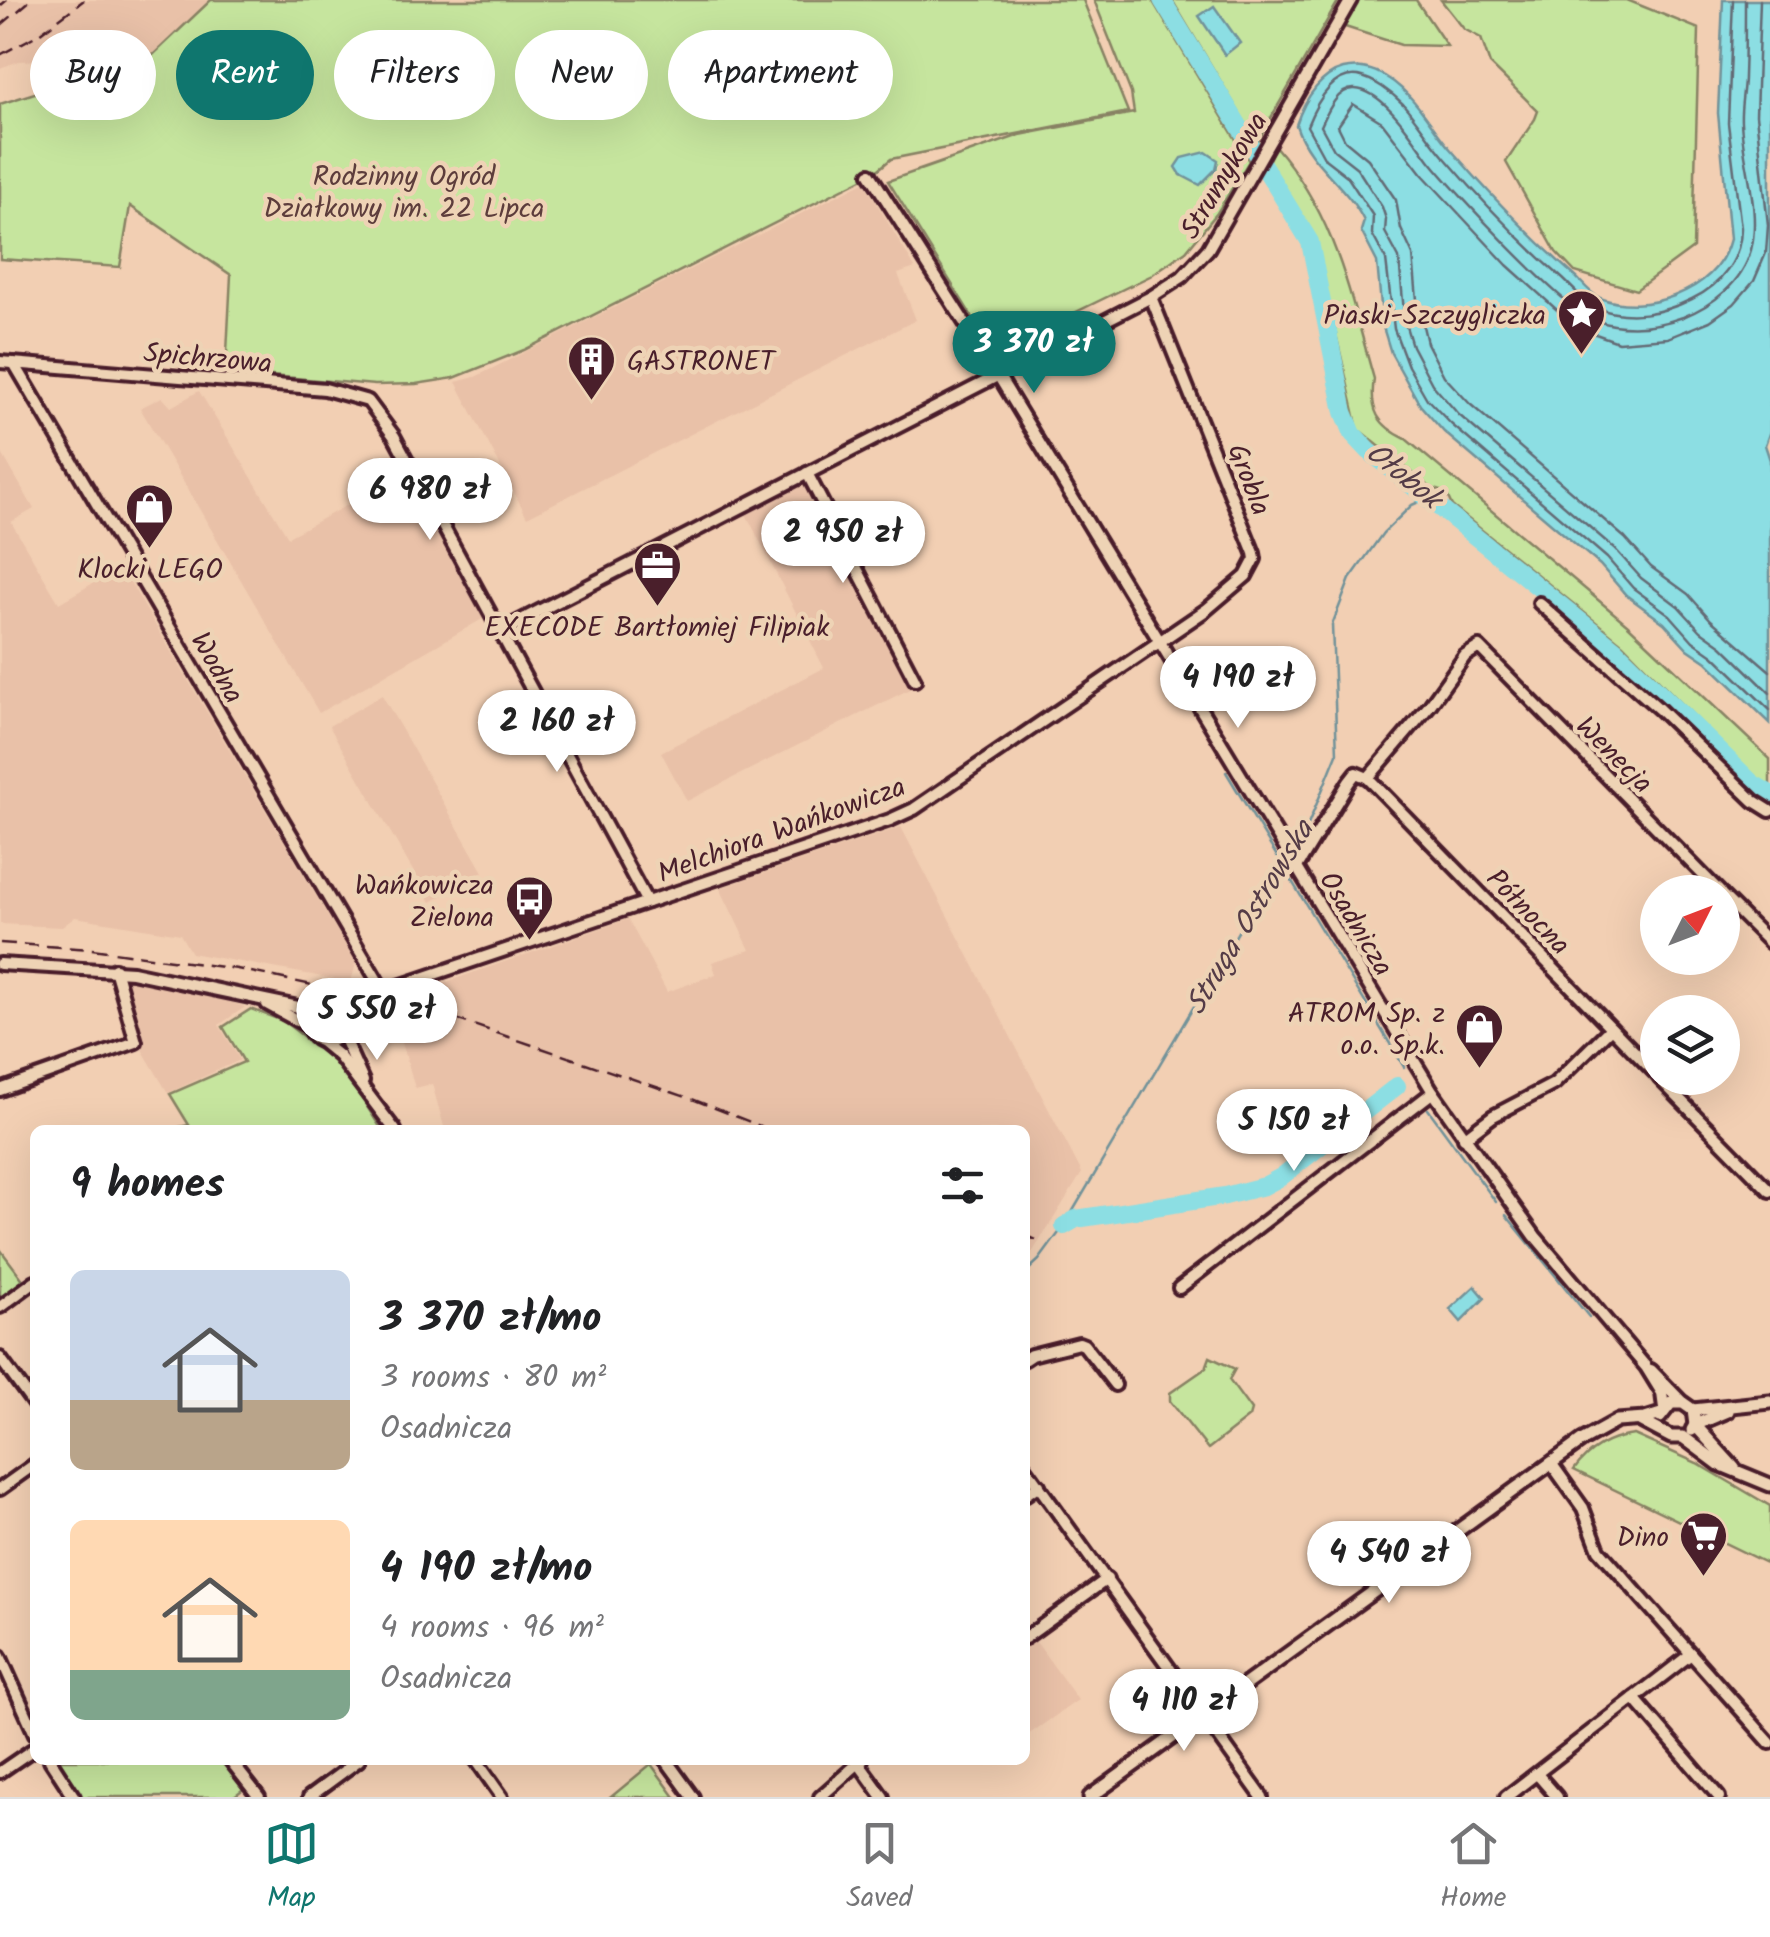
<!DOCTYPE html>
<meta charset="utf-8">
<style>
:root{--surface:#fff;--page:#f2f2f2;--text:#202124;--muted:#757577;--line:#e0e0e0;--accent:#0f766e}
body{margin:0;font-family:Kalam,sans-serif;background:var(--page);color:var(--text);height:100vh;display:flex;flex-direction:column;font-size:38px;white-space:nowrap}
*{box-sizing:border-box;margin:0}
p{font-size:32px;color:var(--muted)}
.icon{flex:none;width:55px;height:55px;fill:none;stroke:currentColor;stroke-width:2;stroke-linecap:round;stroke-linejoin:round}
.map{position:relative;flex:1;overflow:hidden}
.side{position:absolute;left:30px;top:1125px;width:1000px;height:640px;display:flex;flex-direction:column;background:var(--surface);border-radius:15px;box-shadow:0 10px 40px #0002}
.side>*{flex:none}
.top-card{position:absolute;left:30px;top:30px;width:1000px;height:90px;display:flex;gap:20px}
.needle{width:65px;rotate:48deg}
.controls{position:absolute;left:1640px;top:875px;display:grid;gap:20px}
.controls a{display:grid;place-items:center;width:100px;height:100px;border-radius:50%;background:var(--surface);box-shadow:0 10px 40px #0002;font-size:50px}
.price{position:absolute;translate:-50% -85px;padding:0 22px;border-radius:35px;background:#fff;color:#222;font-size:32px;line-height:65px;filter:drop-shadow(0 2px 5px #0008)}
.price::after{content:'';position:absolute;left:50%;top:60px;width:30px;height:22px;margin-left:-15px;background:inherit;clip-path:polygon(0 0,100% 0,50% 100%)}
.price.active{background:var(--accent);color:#fff}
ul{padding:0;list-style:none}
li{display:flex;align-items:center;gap:30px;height:250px;padding:0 40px}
li span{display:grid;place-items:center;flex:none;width:280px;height:200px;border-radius:15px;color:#555}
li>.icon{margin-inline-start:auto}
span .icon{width:120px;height:120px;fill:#fffc;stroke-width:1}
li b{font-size:42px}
h2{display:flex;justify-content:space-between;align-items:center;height:120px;padding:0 40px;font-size:42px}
.tag{padding:0 35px;border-radius:45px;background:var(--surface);box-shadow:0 10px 40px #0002;font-size:35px;line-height:90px}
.tag.active{background:var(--accent);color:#fff}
.tab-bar{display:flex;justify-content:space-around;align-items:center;height:140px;border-top:2px solid var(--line);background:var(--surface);font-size:28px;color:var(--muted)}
.tab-bar a{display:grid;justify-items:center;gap:5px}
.tab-bar .active{color:var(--accent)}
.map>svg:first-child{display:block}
</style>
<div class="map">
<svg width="1770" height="1797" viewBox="0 0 1770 1797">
<rect width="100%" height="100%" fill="#f2cfb3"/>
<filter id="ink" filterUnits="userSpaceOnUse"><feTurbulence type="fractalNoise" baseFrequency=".01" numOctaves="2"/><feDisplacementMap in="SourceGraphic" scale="20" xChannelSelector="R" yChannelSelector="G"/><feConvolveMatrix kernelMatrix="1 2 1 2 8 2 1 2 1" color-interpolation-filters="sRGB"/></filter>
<g filter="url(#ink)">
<g fill="#e9c1a8">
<path d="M0 0H211L152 56 19 61 0 68Z"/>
<path d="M864 182 915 268 898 274 916 320 527 517 456 382 475 377Z"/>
<path d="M199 391 288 537 403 475 484 618 319 713 140 408 162 397 171 407Z"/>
<path d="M0 450 34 509 11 522 59 603 121 567 356 963 351 982 191 953 180 934 75 917 62 927 0 924Z"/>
<path d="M805 484 912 688 687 801 661 752 824 668 746 514Z"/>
<path d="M382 695 483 872 431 902 329 726Z"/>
<path d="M901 827 1082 1173 1025 1264V1130H445L432 1084 415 1088 399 1032 403 997 628 919 667 992 716 974 712 962 750 950 720 888Z"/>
<path d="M123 977 202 991 245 1007 219 1025 240 1060 168 1093 140 1046 142 1039Z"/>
<path d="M1029 1632 1078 1700 1025 1737V1635Z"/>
</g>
<g fill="#c6e59e" stroke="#888264" stroke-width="2.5">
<path d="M211 0H1083L1128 112 891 159 874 173 524 350 454 378 416 384 375 385 226 372 231 275 130 206 120 267 0 259V104L152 56Z"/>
<path d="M1094 0H1152L1249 161 1217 213 1186 251 1150 276 994 352 888 181 1020 135 1134 113 1131 93Z"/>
<path d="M1172 0H1339L1257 142Z"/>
<path d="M1358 0H1416L1447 46 1401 45 1342 26Z"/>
<path d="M1441 0H1627L1699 29 1693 248 1636 290 1575 272 1556 252 1506 162 1535 119 1538 111 1490 64 1481 38 1464 29Z"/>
<path d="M1275 146C1336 217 1349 292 1374 379 1369 410 1378 426 1406 439L1628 625 1770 759V788L1756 779 1623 644 1452 506 1446 493 1431 488 1358 429 1314 239 1266 166Z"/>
<path d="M251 1009 283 1021 339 1063 382 1130H165L189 1125 170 1094 244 1062 223 1027Z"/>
<path d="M0 1249 24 1281 0 1298Z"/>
<path d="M1210 1357 1235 1369 1229 1380 1251 1410 1249 1417 1208 1449 1170 1401V1393L1206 1368Z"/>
<path d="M1634 1435 1697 1463 1770 1506V1565L1574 1470C1589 1449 1608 1438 1634 1435Z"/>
<path d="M52 1760H225L246 1787 233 1797H78Z"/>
<path d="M651 1764 675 1797H611Z"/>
</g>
<g fill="#8cdee3" stroke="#729299" stroke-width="2.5">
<path d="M1723 0H1770V431L1765 445 1770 460V723L1707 662 1688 649 1664 623 1626 595 1600 565 1444 432 1420 405 1391 353 1383 327 1377 262 1361 231 1364 221C1346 184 1309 165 1296 125 1316 63 1364 47 1410 97 1426 114 1437 135 1453 152 1491 196 1533 239 1577 278 1583 284 1592 295 1600 298 1623 307 1650 305 1674 296 1702 285 1723 268 1730 239L1718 113Z"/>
<path d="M1214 6 1240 43 1225 55 1199 16Z"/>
<path d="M1206 152 1218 160 1216 169 1200 185 1181 175 1176 167 1182 158Z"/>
<path d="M1475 1286 1485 1298 1461 1322 1450 1309Z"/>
</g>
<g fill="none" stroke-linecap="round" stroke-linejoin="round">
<g stroke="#646b75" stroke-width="2.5">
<path d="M1733 0 1728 123 1741 228C1741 260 1721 285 1692 299 1662 314 1628 320 1597 308 1585 303 1572 287 1562 278 1521 242 1481 200 1445 158 1430 141 1418 121 1403 104 1392 93 1374 79 1358 76 1331 72 1315 106 1307 126L1325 159 1347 176 1373 216 1372 234 1386 260 1394 329 1408 366 1427 399 1451 424 1607 558 1633 588 1670 615 1693 641 1713 655 1770 710"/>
<path d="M1745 0C1745 25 1745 51 1744 76 1744 91 1740 107 1741 122 1743 163 1761 210 1751 250 1742 283 1713 305 1683 317 1653 328 1623 330 1594 320 1565 310 1453 190 1430 161 1414 140 1384 90 1355 89 1337 88 1327 113 1321 126L1334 150 1357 168 1382 207 1386 219 1385 232 1399 258 1405 323 1412 346 1432 384 1459 415 1615 549 1641 578 1678 606 1701 631 1722 646 1770 693"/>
<path d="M1760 0 1756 115 1768 225 1766 253 1754 281 1734 304 1710 321 1668 338 1618 342 1576 327 1507 265 1422 174 1382 122 1353 104 1338 126 1345 140 1368 159 1396 200 1401 229 1413 255 1417 300 1427 343 1444 376 1470 404 1625 538 1651 567 1688 594 1711 620 1770 671"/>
</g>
<g stroke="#729299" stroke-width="2.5">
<path d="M1226 772 1404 1067"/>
<path d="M1293 852 1299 847 1337 754 1332 625 1350 579 1383 533 1412 505 1430 497"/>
<path d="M1428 1109 1496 1202"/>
<path d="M1506 1215 1589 1317"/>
<path d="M1025 1273 1039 1260 1064 1226 1271 876 1287 857"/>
</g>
<g stroke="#8cdee3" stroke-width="18">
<path d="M1162 0 1310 242 1344 412 1353 434 1369 451 1615 649 1752 783 1770 794"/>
<path d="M1064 1226 1076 1219 1225 1196 1264 1186 1281 1177 1397 1086"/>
</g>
<defs>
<g id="minor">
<path d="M870 174 998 375 1433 1092 1535 1236 1646 1367 1662 1393 1664 1408"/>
<path d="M0 362 325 389 368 401 394 436 647 902"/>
<path d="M14 363 384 992"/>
<path d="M807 473 915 680"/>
<path d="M1539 603 1659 709 1754 801 1770 811"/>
<path d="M502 630 1151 297 1182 277 1208 249 1351 0"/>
<path d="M1368 778 1658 1076"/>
<path d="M1297 867 1349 782 1356 773 1368 778 1430 705 1465 656 1479 647 1720 892"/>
<path d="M1722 895 1770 943"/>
<path d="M0 964 132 972 317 1011"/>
<path d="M267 1004 309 1027"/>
<circle cx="326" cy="1025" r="17"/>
<path d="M332 1010 343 1009 396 987 890 820 914 809 1206 610 1246 576 1255 559 1254 553 1151 297"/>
<path d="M342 1026 371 1002"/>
<path d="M341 1032 363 1081"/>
<path d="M322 1042 339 1056 395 1130"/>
<path d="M1659 1078 1770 1191"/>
<path d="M0 1090 136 1042 115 969"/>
<path d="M1464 1138 1493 1116 1554 1084 1611 1028"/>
<path d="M1179 1288 1433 1092"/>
<path d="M0 1307 35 1281"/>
<path d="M0 1358 35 1406"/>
<path d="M1025 1359 1031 1355 1079 1343 1084 1345 1115 1385"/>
<path d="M1651 1370 1683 1403"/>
<path d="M1551 1463 1583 1508 1599 1550 1770 1743"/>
<path d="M1025 1467 1262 1797"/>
<path d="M0 1489 35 1464"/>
<path d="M1025 1495 1039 1485"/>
<path d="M1025 1638 1107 1579"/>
<path d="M0 1656 35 1734"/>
<path d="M1634 1698 1719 1797"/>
<path d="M50 1760 74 1797"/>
<path d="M230 1760 259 1797"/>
<path d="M476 1760 502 1797"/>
<path d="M666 1760 693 1797"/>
<path d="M857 1761 883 1797"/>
<path d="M0 1772 35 1748"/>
<path d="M1537 1774 1557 1797"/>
<path d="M309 1797 359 1760"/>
<path d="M820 1797 862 1760"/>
<path d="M1506 1797 1691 1654"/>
</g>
<g id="tertiary">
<path d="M1693 1410 1770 1402"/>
<path d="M1660 1417 1671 1403H1683L1693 1410 1695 1425"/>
<path d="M1641 1421 1671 1437H1683L1719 1464 1770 1485"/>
<path d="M1695 1425 1734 1468"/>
<path d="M1692 1430 1695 1425 1728 1411"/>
<path d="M1090 1797 1583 1440 1617 1421 1645 1419 1661 1414"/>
</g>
</defs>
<use href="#minor" stroke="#4a1f2b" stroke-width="18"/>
<use href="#tertiary" stroke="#4a1f2b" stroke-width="19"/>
<use href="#minor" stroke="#eed3b5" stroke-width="10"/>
<use href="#tertiary" stroke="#eed3b5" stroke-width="11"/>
<g stroke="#4a1f2b" stroke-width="2.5" stroke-dasharray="15 8" stroke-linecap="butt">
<path d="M0 6 7 0"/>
<path d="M0 26 31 0"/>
<path d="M0 55 39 34 84 0"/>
<path d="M0 943 92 949 237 969 429 1010 692 1099 770 1130"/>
<path d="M1025 1235 1036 1240"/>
</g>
</g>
</g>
<defs>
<symbol id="sight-pin" viewBox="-11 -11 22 30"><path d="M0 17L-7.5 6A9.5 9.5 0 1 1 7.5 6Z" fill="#4a1f2b" stroke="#eed3b5"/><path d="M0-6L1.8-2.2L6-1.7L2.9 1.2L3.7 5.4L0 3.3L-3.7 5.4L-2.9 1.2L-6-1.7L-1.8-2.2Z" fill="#fff"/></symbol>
<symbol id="building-pin" viewBox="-11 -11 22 30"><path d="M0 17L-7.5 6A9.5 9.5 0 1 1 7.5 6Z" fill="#4a1f2b" stroke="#eed3b5"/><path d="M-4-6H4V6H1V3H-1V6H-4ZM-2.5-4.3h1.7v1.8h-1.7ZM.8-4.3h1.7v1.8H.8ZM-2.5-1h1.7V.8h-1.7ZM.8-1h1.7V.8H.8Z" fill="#fff"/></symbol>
<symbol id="shop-pin" viewBox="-11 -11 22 30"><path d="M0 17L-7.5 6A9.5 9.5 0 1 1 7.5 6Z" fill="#4a1f2b" stroke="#eed3b5"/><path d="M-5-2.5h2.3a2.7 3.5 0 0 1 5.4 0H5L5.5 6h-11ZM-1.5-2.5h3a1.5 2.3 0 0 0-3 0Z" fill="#fff"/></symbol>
<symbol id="office-pin" viewBox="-11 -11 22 30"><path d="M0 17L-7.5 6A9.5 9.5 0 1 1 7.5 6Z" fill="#4a1f2b" stroke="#eed3b5"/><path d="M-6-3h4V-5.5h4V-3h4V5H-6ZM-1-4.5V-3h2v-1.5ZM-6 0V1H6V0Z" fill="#fff"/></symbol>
<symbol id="bus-pin" viewBox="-11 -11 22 30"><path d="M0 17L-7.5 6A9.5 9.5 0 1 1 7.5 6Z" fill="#4a1f2b" stroke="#eed3b5"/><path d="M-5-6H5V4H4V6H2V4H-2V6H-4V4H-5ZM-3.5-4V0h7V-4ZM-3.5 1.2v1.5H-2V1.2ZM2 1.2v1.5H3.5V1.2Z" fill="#fff"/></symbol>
<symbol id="supermarket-pin" viewBox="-11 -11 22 30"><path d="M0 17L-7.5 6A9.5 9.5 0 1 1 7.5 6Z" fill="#4a1f2b" stroke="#eed3b5"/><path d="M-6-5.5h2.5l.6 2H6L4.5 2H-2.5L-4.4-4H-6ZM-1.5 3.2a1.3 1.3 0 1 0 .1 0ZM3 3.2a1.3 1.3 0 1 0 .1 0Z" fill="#fff"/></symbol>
</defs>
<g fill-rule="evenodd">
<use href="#sight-pin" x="1554" y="286" width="55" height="75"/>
<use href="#building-pin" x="564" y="332" width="55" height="75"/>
<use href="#shop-pin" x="122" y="480" width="55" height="75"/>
<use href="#office-pin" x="630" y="538" width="55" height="75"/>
<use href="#bus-pin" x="502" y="872" width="55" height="75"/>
<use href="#shop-pin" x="1452" y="1000" width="55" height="75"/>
<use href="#supermarket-pin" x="1676" y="1508" width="55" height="75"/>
</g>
<g text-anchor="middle" stroke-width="9" stroke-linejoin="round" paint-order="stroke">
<g font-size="28" fill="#5d3d3c" stroke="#eed3b5">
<text x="404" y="185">Rodzinny Ogród<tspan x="404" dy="32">Działkowy im. 22 Lipca</tspan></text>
</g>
<g font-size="28" fill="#4a1f2b" stroke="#eed3b5">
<text transform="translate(1223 175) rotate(-59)" y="10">Strumykowa</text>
<text transform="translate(208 357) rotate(5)" y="10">Spichrzowa</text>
<text transform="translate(1250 479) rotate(69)" y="10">Grobla</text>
<text transform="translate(218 667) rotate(60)" y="10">Wodna</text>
<text transform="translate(1615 754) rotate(45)" y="10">Wenecja</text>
<text transform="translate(781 829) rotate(-20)" y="10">Melchiora Wańkowicza</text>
<text transform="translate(1529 911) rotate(46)" y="10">Północna</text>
<text transform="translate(1357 923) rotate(59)" y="10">Osadnicza</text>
</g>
<g font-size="28" fill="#4a1f2b" stroke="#eed3b5" text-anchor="end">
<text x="1546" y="324">Piaski-Szczygliczka</text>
<text x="627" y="370" text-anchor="start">GASTRONET</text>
<text x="150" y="578" text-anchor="middle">Klocki LEGO</text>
<text x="657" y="636" text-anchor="middle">EXECODE Bartłomiej Filipiak</text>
<text x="494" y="894">Wańkowicza<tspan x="494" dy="32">Zielona</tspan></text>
<text x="1445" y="1022">ATROM Sp. z<tspan x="1445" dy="32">o.o. Sp.k.</tspan></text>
<text x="1669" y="1546">Dino</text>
</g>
<g font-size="30" font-style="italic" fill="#543c47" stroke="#eed3b5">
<text transform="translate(1404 475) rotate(39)" y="10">Ołobok</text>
<text transform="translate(1249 917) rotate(-59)" y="10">Struga Ostrowska</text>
</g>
</g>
</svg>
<div class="controls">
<a><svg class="needle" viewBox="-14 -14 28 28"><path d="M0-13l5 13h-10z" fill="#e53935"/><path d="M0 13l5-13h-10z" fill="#757577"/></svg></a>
<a><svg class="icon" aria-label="layers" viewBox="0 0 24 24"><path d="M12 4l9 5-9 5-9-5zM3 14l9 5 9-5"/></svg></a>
</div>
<b class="price active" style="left:1034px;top:396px">3 370 zł</b>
<b class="price" style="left:430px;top:543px">6 980 zł</b>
<b class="price" style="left:843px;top:586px">2 950 zł</b>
<b class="price" style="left:1238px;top:731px">4 190 zł</b>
<b class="price" style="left:557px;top:775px">2 160 zł</b>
<b class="price" style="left:377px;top:1063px">5 550 zł</b>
<b class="price" style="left:1294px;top:1174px">5 150 zł</b>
<b class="price" style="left:1389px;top:1606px">4 540 zł</b>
<b class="price" style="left:1184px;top:1754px">4 110 zł</b>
<div class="top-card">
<a class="tag">Buy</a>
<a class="tag active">Rent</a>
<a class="tag">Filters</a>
<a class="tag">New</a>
<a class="tag">Apartment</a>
</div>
<section class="side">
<h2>9 homes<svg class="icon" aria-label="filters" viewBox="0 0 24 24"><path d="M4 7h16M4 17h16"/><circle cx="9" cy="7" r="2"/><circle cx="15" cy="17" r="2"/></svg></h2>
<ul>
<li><span style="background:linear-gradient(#c9d6e8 65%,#b9a48a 0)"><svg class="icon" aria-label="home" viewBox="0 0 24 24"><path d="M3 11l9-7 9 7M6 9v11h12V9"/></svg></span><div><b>3 370 zł/mo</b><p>3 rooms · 80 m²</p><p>Osadnicza</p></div></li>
<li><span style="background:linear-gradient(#ffd9b3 75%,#7fa58c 0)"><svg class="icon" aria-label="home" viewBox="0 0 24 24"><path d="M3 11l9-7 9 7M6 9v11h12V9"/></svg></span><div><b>4 190 zł/mo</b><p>4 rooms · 96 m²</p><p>Osadnicza</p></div></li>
</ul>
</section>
</div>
<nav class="tab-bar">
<a class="active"><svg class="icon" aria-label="map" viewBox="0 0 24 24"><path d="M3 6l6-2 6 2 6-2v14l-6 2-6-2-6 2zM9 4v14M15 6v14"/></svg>Map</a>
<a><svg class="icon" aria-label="saved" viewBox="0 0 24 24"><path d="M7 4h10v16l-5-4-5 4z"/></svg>Saved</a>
<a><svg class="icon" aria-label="home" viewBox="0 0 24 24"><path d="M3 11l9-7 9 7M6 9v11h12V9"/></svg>Home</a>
</nav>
